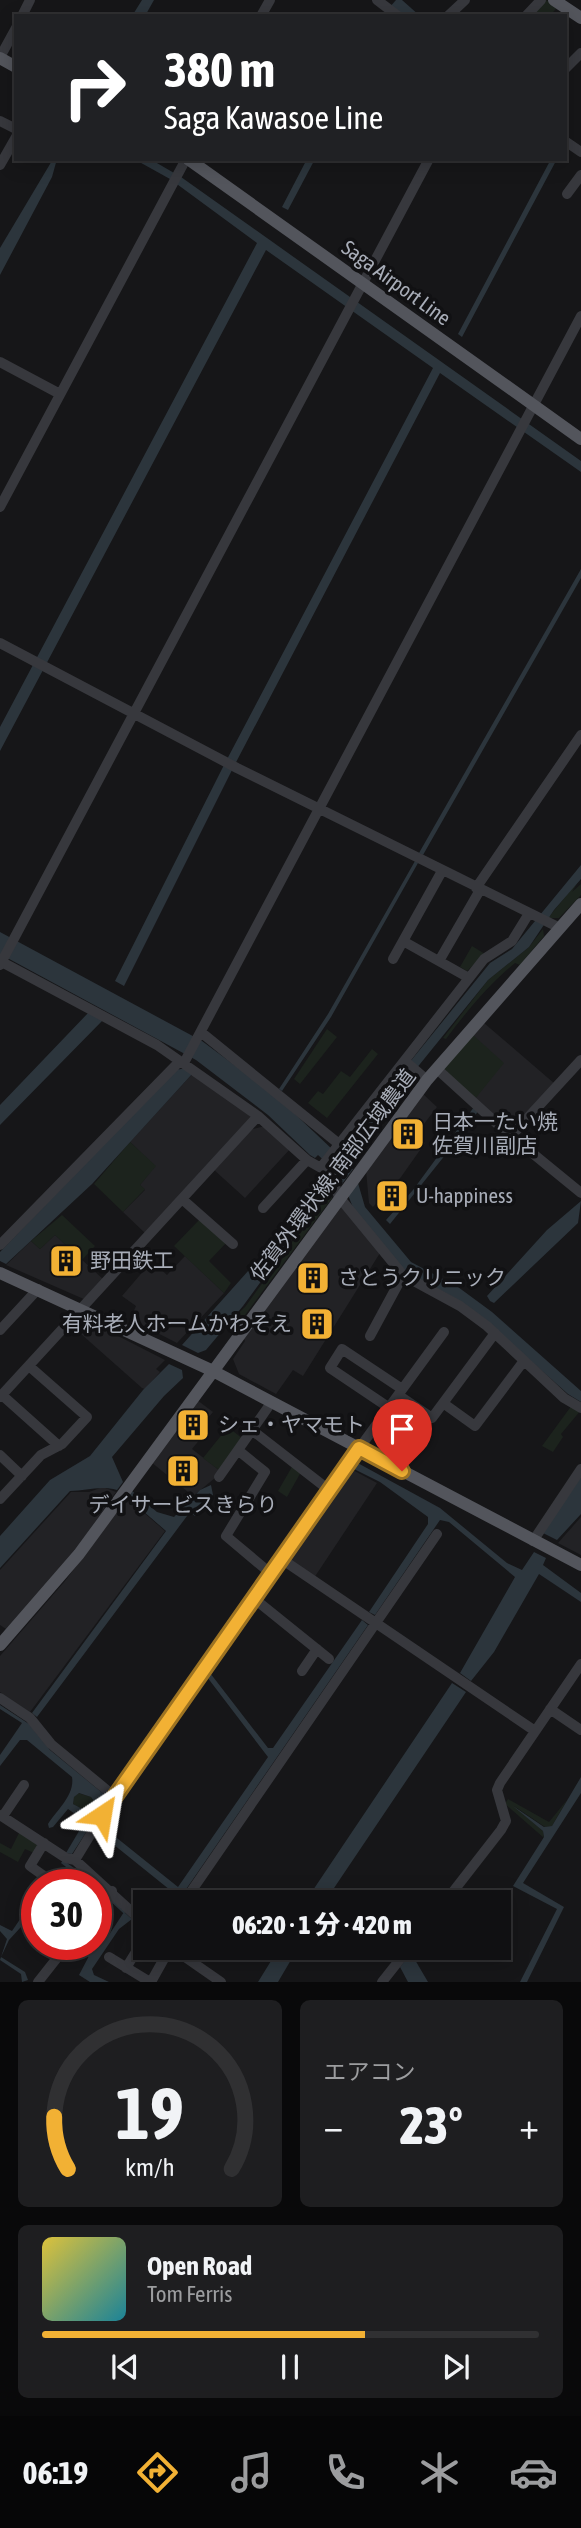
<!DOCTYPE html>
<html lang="ja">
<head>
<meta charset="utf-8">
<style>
	:root { --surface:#101012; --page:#1e1e20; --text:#f1f3f6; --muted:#9c9d9f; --line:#303032; --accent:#f2b134 }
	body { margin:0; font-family:"Asap Condensed","Noto Sans JP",sans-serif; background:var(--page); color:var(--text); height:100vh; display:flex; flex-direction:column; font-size:26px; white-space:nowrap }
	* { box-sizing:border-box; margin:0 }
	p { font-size:23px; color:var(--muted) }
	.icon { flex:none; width:38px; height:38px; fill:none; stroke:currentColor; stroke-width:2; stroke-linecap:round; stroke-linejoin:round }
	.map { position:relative; height:1982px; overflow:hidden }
	.side { display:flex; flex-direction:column; gap:18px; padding:18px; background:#09090a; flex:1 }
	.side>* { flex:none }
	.hud { position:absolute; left:14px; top:14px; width:553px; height:147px; border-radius:0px; box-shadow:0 4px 18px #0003,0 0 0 2px var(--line); background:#202124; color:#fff; overflow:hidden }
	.speed { position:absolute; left:21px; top:1869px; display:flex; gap:14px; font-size:35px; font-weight:700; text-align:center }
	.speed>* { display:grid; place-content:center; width:91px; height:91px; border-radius:50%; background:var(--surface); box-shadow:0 4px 18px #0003,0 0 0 2px var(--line); line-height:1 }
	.speed .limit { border:10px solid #d22; background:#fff; color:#111 }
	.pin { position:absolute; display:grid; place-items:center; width:60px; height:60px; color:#fff; margin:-72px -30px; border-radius:50% 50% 50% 0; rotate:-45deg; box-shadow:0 0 7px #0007 }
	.pin .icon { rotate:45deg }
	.me { position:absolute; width:77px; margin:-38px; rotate:33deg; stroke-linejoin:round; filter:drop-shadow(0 0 5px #0008) }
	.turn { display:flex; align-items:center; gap:24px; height:147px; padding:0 35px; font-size:32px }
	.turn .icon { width:91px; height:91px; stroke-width:2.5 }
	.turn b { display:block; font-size:49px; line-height:60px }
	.big { font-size:52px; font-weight:800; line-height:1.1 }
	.side .card { flex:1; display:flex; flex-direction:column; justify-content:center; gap:10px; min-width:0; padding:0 24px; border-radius:10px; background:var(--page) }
	.side .dial { align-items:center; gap:0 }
	.dial svg { height:182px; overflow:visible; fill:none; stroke:var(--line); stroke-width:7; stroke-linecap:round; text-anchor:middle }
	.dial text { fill:var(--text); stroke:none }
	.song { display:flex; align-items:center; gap:21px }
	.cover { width:84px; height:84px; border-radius:10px; background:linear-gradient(135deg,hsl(50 70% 55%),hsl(190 70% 35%)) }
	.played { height:7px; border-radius:4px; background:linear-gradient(90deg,var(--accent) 65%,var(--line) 65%) }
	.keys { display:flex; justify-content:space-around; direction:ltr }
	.heat { display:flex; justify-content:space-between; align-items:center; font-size:38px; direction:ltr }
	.side .tiles { flex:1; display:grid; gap:18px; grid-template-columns:1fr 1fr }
	.card:last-child { grid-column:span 2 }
	.trip { position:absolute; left:133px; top:1890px; width:378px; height:70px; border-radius:0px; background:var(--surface); box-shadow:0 4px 18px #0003,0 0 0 2px var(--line); font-weight:800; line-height:70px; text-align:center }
	.dock { display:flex; height:112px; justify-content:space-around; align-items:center; background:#060607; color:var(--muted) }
	.dock .icon { width:49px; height:49px }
	.dock .current { color:var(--accent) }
	.dock b { font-size:32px; color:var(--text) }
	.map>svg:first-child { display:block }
	.built { fill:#222225 }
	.green { fill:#1c231d }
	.water { fill:#2c353c; fill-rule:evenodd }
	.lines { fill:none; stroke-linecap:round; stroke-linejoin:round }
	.stream { stroke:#2c353c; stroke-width:2.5 }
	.minor { stroke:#37383d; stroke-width:10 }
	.major { stroke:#53555c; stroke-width:12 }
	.route-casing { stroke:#9d7322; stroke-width:18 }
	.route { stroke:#f2b134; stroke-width:12 }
	.labels { text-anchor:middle; stroke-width:7; stroke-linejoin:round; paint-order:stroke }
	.street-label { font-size:21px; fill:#a8adb8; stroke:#111113 }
	.poi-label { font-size:21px; fill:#a8adb8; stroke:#111113; text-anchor:start }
</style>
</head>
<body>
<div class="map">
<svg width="581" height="1982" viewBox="0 0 581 1982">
	<rect width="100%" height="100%" fill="#161618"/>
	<!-- built -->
	<path class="built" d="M484,1023L555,1084L512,1132L443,1070Z
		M194,1072L254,1117L146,1234L123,1212L145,1190L140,1185L155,1166L130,1142Z
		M423,1094L437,1107L417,1133L425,1143L401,1177L373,1207L369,1203L366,1170Z
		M265,1126L291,1148L245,1198L213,1169L249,1130Z
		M341,1205L380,1253L303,1376L293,1370L276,1394L239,1374L233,1359L245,1341L243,1337Z
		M55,1235L104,1280L86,1300L6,1265L31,1241L40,1249Z
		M185,1256L224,1293L177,1343L130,1319L136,1306L122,1296L152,1261L167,1275Z
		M79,1316L165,1360L156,1369L160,1372L145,1389L142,1388L72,1326Z
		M197,1400L213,1412L203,1424L201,1438L192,1449L219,1470L215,1478L193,1496L151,1462Z
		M349,1468L377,1483L314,1578L283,1557Z
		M103,1487L116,1492L79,1545L6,1629L0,1625V1570L71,1492H89Z
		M127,1498L165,1531L30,1712L0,1692V1656L65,1581Z
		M581,1517V1555L558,1543Z"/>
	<!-- green -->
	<path class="green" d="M546,0L558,6L550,16H531Z
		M579,880L572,892L581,884V895L559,918H548Z
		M543,929L544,936L520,965L515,963C488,985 467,1011 446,1039L443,1038L488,980L529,947Z
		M472,946L485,954L467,971L460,967Z
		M327,1029L337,1037L300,1084L294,1079Z
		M473,1035L504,1063L475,1099L443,1070Z
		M372,1049L378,1054L327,1118L308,1103L318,1091L323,1094L341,1071L350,1077Z
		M130,1142L156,1166L140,1185L145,1189L123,1212L94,1184Z
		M332,1187V1198L234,1330L225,1326L245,1307Z
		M62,1215L95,1246L82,1260L55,1235L40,1249L31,1241Z
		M200,1219L227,1242L209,1261L231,1283L224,1293L174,1246Z
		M572,1405L581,1410L561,1434L563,1437L553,1452L542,1446Z
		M228,1427L243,1439L219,1470L203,1458Z
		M293,1465L301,1472L287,1497L278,1491Z
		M78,1793L91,1797L96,1804L89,1813L73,1804L74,1797Z
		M508,1799L549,1822L567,1800L552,1826L545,1827L514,1806L543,1831L544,1838L505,1804Z
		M20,1831L40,1845L34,1853L25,1849L18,1862L0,1852V1843L11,1849Z"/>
	<!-- water -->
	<path class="water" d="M142,0H154L145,16H132Z
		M396,0H402L420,16H405L397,10L391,16H382Z
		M53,159H57L52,177L0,275V248Z
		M134,159H150L181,177L581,461V472L440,373L233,768L124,986L115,981L224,765L433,368L266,250L0,751V727L257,243L170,179Z
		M307,159H315L288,210L282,207Z
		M551,159H557L462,337L458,334Z
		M581,569V578L423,855L419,853Z
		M415,861L418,863L331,1017L282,1091L279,1089L328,1014Z
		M581,865V879L554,910L529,947L488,980L348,1153L341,1147L490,963L512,949Z
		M0,932L202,1041L276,1096L353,1169L342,1184L337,1182L326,1193L243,1306L206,1350L198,1353L182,1345L315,1196L333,1174L332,1168L318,1155L315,1158L310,1155L268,1115L196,1060L0,954Z
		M89,1012L103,1020L0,1125V1105Z
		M187,1068L193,1073L92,1184L6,1264L0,1261V1252L175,1070Z
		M474,1107L478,1111L470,1124L390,1224L386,1220L413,1190Z
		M358,1183L365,1207L411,1262L458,1287L492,1312L581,1391V1402L568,1394L487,1322L453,1297L405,1271L354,1210L348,1195Z
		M581,1201L578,1223L494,1303L490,1301L487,1296L547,1230Z
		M169,1364L182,1370L183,1378L164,1396L112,1457L123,1482L117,1490C100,1485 86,1491 70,1491L0,1568V1536L50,1480L90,1456L143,1390Z
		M354,1461L440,1508L507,1563L522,1570L534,1552L546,1558L543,1565L581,1593V1602L539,1574L494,1652L471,1681L460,1673L515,1577L449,1522L440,1520L375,1615L369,1612L428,1524V1517L380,1482L350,1467Z
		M581,1477V1514L557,1540L543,1533Z
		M211,1485L213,1495L195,1516L190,1512L37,1717L32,1713L166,1531L127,1497L132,1491L157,1512L174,1517L200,1490Z
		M362,1620L368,1625L180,1898L98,1832L102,1826L178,1887L268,1757L204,1673L207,1669L268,1748H273Z
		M452,1683L466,1692L330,1894L341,1902H305Z
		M0,1705L29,1724L50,1750L105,1795L107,1800L72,1854L66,1853L85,1821L68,1809L53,1827L49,1828L48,1824C57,1810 75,1795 72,1777L27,1740H20L0,1766V1755L22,1723L0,1709ZM79,1793L91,1797L96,1804L88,1812L73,1804L74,1797Z
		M581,1777V1793L523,1883L564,1907L527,1982H520L557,1909L513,1886L544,1837L543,1831L513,1806L544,1827L552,1826Z
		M63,1860L105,1891L96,1904V1885H89L61,1863Z
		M27,1909L37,1914V1918L31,1916L9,1940L1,1957L25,1972L28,1980L22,1982L21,1974L0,1960L7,1939L0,1931V1925L12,1931Z
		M124,1912L132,1919L119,1929L92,1969L94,1975L109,1982H90L79,1975L89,1956L107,1938Z
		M279,1948H298L278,1982H258Z
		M411,1953L428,1982H408L400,1967Z"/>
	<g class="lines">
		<!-- stream -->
		<path class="stream" d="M110,1899L124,1912
			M77,1944L89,1956"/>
		<!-- minor -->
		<path class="minor" d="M377,0L398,16
			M22,16L30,0
			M261,16L270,0
			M448,16L465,0
			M526,16L541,0
			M0,57L16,28
			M565,69L581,53
			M0,121L16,129
			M565,141L581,152
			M0,165L16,137
			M567,194L581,175
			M0,362L60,394
			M0,507L186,159
			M0,643L237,768L560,928
			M476,888L581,735
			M403,941L469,978
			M393,959L442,871
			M0,961L157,1045L258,1116L307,1160L330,1173L339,1197L403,1275L460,1306L487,1326L564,1398L581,1408
			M439,961L480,890
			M0,965L429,159
			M202,1033L339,1144
			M405,1061L427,1080
			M437,1069L504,1130L581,1193
			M512,1135L581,1060
			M322,1166L484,959L512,941L528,915
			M182,1199L233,1244
			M263,1208L307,1160
			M0,1245L177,1064L185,1061L581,316
			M0,1330L38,1289
			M370,1336L403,1275
			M2,1395L59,1446
			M398,1395L432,1418L495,1333
			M0,1397L258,1116
			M443,1403L475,1426L523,1362
			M388,1407L330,1368L342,1349L402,1389
			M253,1431L329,1490
			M239,1451L265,1472L226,1536L269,1572
			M0,1455L22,1476
			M219,1477L271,1403
			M0,1499L41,1455L62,1444L87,1417L29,1366
			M533,1541L581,1469
			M280,1558L535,1731
			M252,1597L329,1659
			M302,1671L317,1649
			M0,1698L30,1718L51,1744L114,1796
			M550,1709L581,1730
			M0,1815L66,1858L75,1860L145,1924
			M3,1816L24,1785
			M44,1843L30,1866L51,1881L50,1885
			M75,1860L114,1796L269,1572L444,1332
			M188,1902V1896L437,1534
			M445,1902L501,1830L506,1821L497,1790L500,1783L581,1664
			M96,1909L112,1891
			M172,1948L221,1982
			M109,1957L150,1982
			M126,1968L145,1937
			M38,1982L68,1944
			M151,1982L170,1948
			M382,1982L409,1948"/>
		<!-- major -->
		<path class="major" d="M554,0L581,18
			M0,58L16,67
			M188,159L581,439
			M0,1273L211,1370L581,1565
			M0,1645L79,1554L427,1080L581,904"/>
	</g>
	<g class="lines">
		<defs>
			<path id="route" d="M102,1815L359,1448L402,1471"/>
		</defs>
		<!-- route casing -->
		<use href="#route" class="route-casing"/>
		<!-- route -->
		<use href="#route" class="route"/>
	</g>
	<!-- icons -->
	<defs>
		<symbol id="building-square" viewBox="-11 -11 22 22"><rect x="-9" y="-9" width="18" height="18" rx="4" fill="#f2b134" stroke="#111113"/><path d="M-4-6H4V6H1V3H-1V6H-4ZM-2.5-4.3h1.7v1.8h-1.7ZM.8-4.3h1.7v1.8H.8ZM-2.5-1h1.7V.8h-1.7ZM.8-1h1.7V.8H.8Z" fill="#111"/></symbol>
	</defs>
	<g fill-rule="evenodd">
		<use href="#building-square" x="389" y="1115" width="38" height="38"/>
		<use href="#building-square" x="373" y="1177" width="38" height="38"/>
		<use href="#building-square" x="47" y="1242" width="38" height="38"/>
		<use href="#building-square" x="294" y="1259" width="38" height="38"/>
		<use href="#building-square" x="298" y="1305" width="38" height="38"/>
		<use href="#building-square" x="174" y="1406" width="38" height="38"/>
		<use href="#building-square" x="164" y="1452" width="38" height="38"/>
	</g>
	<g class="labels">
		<!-- street labels -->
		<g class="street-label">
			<text transform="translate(396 283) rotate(36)" y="7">Saga Airport Line</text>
			<text transform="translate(333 1175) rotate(-53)" y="7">佐賀外環状線; 南部広域農道</text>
		</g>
		<!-- poi labels -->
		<g class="poi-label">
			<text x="432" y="1129">日本一たい焼<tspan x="432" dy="24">佐賀川副店</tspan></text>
			<text x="416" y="1203">U-happiness</text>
			<text x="90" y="1268">野田鉄工</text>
			<text x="338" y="1285">さとうクリニック</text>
			<text x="292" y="1331" text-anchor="end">有料老人ホームかわそえ</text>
			<text x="218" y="1432">シェ・ヤマモト</text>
			<text x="183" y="1512" text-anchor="middle">デイサービスきらり</text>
		</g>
	</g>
</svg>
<div class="speed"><div class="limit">30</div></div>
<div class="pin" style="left:402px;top:1471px;background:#d93025"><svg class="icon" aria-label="arrive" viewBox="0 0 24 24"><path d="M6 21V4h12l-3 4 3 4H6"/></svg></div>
<svg class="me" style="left:102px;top:1815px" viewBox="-20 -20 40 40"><path d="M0-17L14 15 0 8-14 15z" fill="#f2b134" stroke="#fff" stroke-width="4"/></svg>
<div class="trip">06:20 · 1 分 · 420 m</div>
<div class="hud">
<div class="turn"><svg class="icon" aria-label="right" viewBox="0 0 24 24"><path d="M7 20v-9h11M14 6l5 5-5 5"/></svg><div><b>380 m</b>Saga Kawasoe Line</div></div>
</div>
</div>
<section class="side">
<div class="tiles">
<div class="card dial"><svg viewBox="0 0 100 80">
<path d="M14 69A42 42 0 1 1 86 69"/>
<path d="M14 69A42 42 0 0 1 8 46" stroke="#f2b134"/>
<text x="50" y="56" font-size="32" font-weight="700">19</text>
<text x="50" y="72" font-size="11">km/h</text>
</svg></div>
<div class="card"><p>エアコン</p>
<div class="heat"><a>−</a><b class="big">23°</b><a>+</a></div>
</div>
<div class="card">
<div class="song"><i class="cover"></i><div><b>Open Road</b><p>Tom Ferris</p></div></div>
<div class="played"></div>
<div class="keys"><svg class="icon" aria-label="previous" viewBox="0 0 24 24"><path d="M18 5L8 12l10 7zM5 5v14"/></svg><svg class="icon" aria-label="pause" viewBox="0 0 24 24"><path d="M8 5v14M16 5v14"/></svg><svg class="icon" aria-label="next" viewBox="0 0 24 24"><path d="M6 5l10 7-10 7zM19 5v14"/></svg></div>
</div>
</div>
</section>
<nav class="dock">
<b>06:19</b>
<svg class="icon current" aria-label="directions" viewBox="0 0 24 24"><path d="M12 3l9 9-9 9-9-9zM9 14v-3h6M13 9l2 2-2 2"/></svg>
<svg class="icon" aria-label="music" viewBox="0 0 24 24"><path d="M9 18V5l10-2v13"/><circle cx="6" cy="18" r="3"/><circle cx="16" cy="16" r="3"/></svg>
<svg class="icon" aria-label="phone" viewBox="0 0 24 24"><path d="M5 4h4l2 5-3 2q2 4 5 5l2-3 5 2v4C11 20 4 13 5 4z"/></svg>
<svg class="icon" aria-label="climate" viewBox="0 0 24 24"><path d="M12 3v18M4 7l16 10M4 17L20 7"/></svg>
<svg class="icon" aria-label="car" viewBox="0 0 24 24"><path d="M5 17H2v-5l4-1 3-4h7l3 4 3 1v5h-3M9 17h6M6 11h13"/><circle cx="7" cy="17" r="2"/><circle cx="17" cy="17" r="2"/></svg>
</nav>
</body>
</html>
